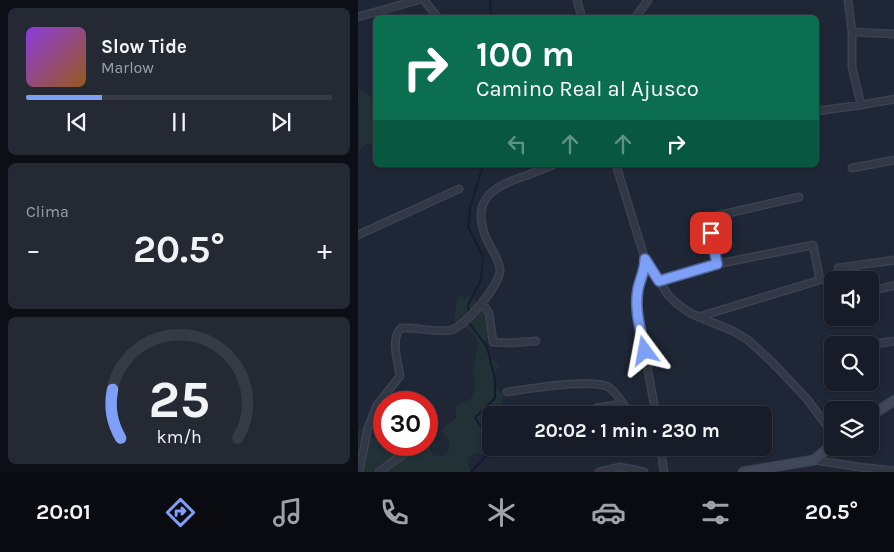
<!DOCTYPE html>
<html lang="es">
<head>
<meta charset="utf-8">
<style>
	:root { --surface:#171c28; --page:#242934; --text:#f1f3f6; --muted:#9ea1a8; --line:#363a45; --accent:#7da0f6 }
	body { margin:0; font-family:Karla,sans-serif; background:var(--page); color:var(--text); height:100vh; display:flex; flex-direction:column; font-size:19px; white-space:nowrap }
	* { box-sizing:border-box; margin:0 }
	p { font-size:16px; color:var(--muted) }
	.icon { flex:none; width:28px; height:28px; fill:none; stroke:currentColor; stroke-width:2; stroke-linecap:round; stroke-linejoin:round }
	.map { position:relative; flex:1; overflow:hidden }
	.panel { display:flex; flex-direction:column; gap:8px; padding:8px; background:#0d0f16; width:358px }
	.panel>* { flex:none }
	.hud { position:absolute; left:15px; top:15px; width:446px; height:152px; border-radius:8px; box-shadow:0 1px 4px #0004,0 0 0 1px var(--line); background:#0b6e4f; color:#fff; overflow:hidden }
	.tools { position:absolute; left:466px; top:271px; display:grid; gap:10px }
	.tools a { display:grid; place-items:center; width:55px; height:55px; border-radius:8px; background:var(--surface); box-shadow:0 1px 4px #0004,0 0 0 1px var(--line); font-size:25px }
	.speed { position:absolute; left:15px; top:391px; display:flex; gap:10px; font-size:25px; font-weight:700; text-align:center }
	.speed>* { display:grid; place-content:center; width:65px; height:65px; border-radius:50%; background:var(--surface); box-shadow:0 1px 4px #0004,0 0 0 1px var(--line); line-height:1 }
	.speed .limit { border:8px solid #d22; background:#fff; color:#111 }
	.pin { position:absolute; display:grid; place-items:center; width:42px; height:42px; color:#fff; margin:-21px; border-radius:10px; box-shadow:0 2px 8px #0006 }
	.me { position:absolute; width:55px; margin:-28px; rotate:347deg; stroke-linejoin:round; filter:drop-shadow(0 0 4px #0008) }
	.turn { display:flex; align-items:center; gap:18px; height:105px; padding:0 20px; font-size:22px }
	.turn .icon { width:65px; height:65px; stroke-width:2.5 }
	.turn b { display:block; font-size:35px; line-height:42px }
	.lanes { display:flex; align-items:center; height:48px; padding:0 20px; background:#0003; justify-content:center; gap:25px; direction:ltr }
	.lanes .off { opacity:.35 }
	.big { font-size:38px; font-weight:700; line-height:1.1 }
	.panel .card { flex:1; display:flex; flex-direction:column; justify-content:center; gap:8px; min-width:0; padding:0 18px; border-radius:8px; background:var(--page) }
	.panel .dial { align-items:center; gap:0 }
	.dial svg { height:130px; overflow:visible; fill:none; stroke:var(--line); stroke-width:7; stroke-linecap:round; text-anchor:middle }
	.dial text { fill:var(--text); stroke:none }
	.song { display:flex; align-items:center; gap:15px }
	.cover { width:60px; height:60px; border-radius:8px; background:linear-gradient(135deg,hsl(270 70% 55%),hsl(30 70% 35%)) }
	.played { height:5px; border-radius:2px; background:linear-gradient(90deg,var(--accent) 25%,var(--line) 25%) }
	.keys { display:flex; justify-content:space-around; direction:ltr }
	.heat { display:flex; justify-content:space-between; align-items:center; font-size:28px; direction:ltr }
	.trip { position:absolute; left:124px; top:406px; width:290px; height:50px; border-radius:8px; background:var(--surface); box-shadow:0 1px 4px #0004,0 0 0 1px var(--line); font-weight:700; line-height:50px; text-align:center }
	.tabs { display:flex; height:80px; justify-content:space-around; align-items:center; background:#090b10; color:var(--muted) }
	.tabs .icon { width:35px; height:35px }
	.tabs .selected { color:var(--accent) }
	.tabs b { font-size:22px; color:var(--text) }
	main { display:flex; flex:1; min-height:0 }
	.map>svg:first-child { display:block }
	.green { fill:#213136 }
	.lines { fill:none; stroke-linecap:round; stroke-linejoin:round }
	.stream { stroke:#131d31; stroke-width:2 }
	.street-casing { stroke:#3c414f; stroke-width:9 }
	.secondary-casing { stroke:#3c414f; stroke-width:11 }
	.street { stroke:#323846; stroke-width:6 }
	.secondary { stroke:#404759; stroke-width:9 }
	.route-casing { stroke:#5168a0; stroke-width:12 }
	.route { stroke:#7da0f6; stroke-width:9 }
</style>
</head>
<body>
<main>
<section class="panel">
<div class="card">
<div class="song"><i class="cover"></i><div><b>Slow Tide</b><p>Marlow</p></div></div>
<div class="played"></div>
<div class="keys"><svg class="icon" aria-label="previous" viewBox="0 0 24 24"><path d="M18 5L8 12l10 7zM5 5v14"/></svg><svg class="icon" aria-label="pause" viewBox="0 0 24 24"><path d="M8 5v14M16 5v14"/></svg><svg class="icon" aria-label="next" viewBox="0 0 24 24"><path d="M6 5l10 7-10 7zM19 5v14"/></svg></div>
</div>
<div class="card"><p>Clima</p>
<div class="heat"><a>−</a><b class="big">20.5°</b><a>+</a></div>
</div>
<div class="card dial"><svg viewBox="0 0 100 80">
<path d="M14 69A42 42 0 1 1 86 69"/>
<path d="M14 69A42 42 0 0 1 9 39" stroke="#7da0f6"/>
<text x="50" y="56" font-size="32" font-weight="700">25</text>
<text x="50" y="72" font-size="11">km/h</text>
</svg></div>
</section>
<div class="map">
<svg width="537" height="472" viewBox="0 0 537 472">
	<rect width="100%" height="100%" fill="#1f2635"/>
	<!-- green -->
	<path class="green" d="M0,89L18,99L17,141L4,147L1,153Z
		M114,294L131,323V336L126,343L132,357L141,365L134,379L139,389L145,394L144,415H132V448H158L154,457L141,452L126,455L118,452L109,459L113,472H0V430L6,428L12,436L24,441L21,447L25,448L27,445L69,444L76,456L81,455L86,457L90,453L92,443L83,430L99,417L97,410L98,406L114,398C117,388 119,381 114,373L120,343L118,337L96,320L99,297L103,296L107,298Z"/>
	<g class="lines">
		<!-- stream -->
		<path class="stream" d="M132,0L133,18
			M111,315L110,305L123,280L125,256L110,227L112,208L125,165
			M111,320L112,324L129,347L137,379V398L117,418L129,435L130,454L113,472"/>
		<defs>
			<path id="street" d="M66,0L80,18
				M219,0L224,18
				M490,0L494,32V67L503,105
				M0,17L60,0
				M277,18L290,0
				M494,32L537,34
				M459,111L503,105L537,99
				M258,165L287,259L310,295L318,303L332,313L375,331L390,340L413,361L449,399L475,434
				M494,168L537,160
				M0,235L101,189
				M287,261V269L280,290V316L298,415
				M359,264L349,218L441,197
				M480,268L537,260
				M301,281L359,264L455,245L462,280L340,317
				M517,290L537,285
				M124,303L131,313L135,342L151,343L178,341
				M515,344L537,341
				M149,392C170,389 236,377 252,388C260,394 266,407 274,415
				M238,408L264,404
				M303,448L306,472
				M456,460L501,467L537,471
				M1,472L10,428L19,405L42,376C40,362 32,338 43,328C59,327 77,333 93,330C107,327 142,285 142,270C141,257 131,247 127,235C113,197 138,185 170,175C178,172 186,168 195,165
				M21,472L58,445
				M241,472L262,467L286,472"/>
			<path id="secondary" d="M512,416L537,400
				M385,472L456,460L475,444"/>
		</defs>
		<!-- street casing -->
		<use href="#street" class="street-casing"/>
		<!-- secondary casing -->
		<use href="#secondary" class="secondary-casing"/>
		<!-- street -->
		<use href="#street" class="street"/>
		<!-- secondary -->
		<use href="#secondary" class="secondary"/>
	</g>
	<g class="lines">
		<defs>
			<path id="route" d="M287,351C283,331 276,310 280,289C282,279 287,271 287,259L301,281L359,264L353,233"/>
		</defs>
		<!-- route casing -->
		<use href="#route" class="route-casing"/>
		<!-- route -->
		<use href="#route" class="route"/>
	</g>
</svg>
<div class="tools">
<a><svg class="icon" aria-label="sound" viewBox="0 0 24 24"><path d="M4 9h4l5-4v14l-5-4H4zM17 9q2 3 0 6"/></svg></a>
<a><svg class="icon" aria-label="search" viewBox="0 0 24 24"><circle cx="10" cy="10" r="6"/><path d="M15 15l6 6"/></svg></a>
<a><svg class="icon" aria-label="layers" viewBox="0 0 24 24"><path d="M12 4l9 5-9 5-9-5zM3 14l9 5 9-5"/></svg></a>
</div>
<div class="speed"><div class="limit">30</div></div>
<div class="pin" style="left:353px;top:233px;background:#d93025"><svg class="icon" aria-label="arrive" viewBox="0 0 24 24"><path d="M6 21V4h12l-3 4 3 4H6"/></svg></div>
<svg class="me" style="left:287px;top:351px" viewBox="-20 -20 40 40"><path d="M0-17L14 15 0 8-14 15z" fill="#7da0f6" stroke="#fff" stroke-width="4"/></svg>
<div class="trip">20:02 · 1 min · 230 m</div>
<div class="hud">
<div class="turn"><svg class="icon" aria-label="right" viewBox="0 0 24 24"><path d="M7 20v-9h11M14 6l5 5-5 5"/></svg><div><b>100 m</b>Camino Real al Ajusco</div></div>
<div class="lanes"><svg class="icon off" aria-label="left" viewBox="0 0 24 24"><path d="M17 20v-9H6M10 6l-5 5 5 5"/></svg><svg class="icon off" aria-label="ahead" viewBox="0 0 24 24"><path d="M12 20V5M6 11l6-6 6 6"/></svg><svg class="icon off" aria-label="ahead" viewBox="0 0 24 24"><path d="M12 20V5M6 11l6-6 6 6"/></svg><svg class="icon" aria-label="right" viewBox="0 0 24 24"><path d="M7 20v-9h11M14 6l5 5-5 5"/></svg></div>
</div>
</div>
</main>
<nav class="tabs">
<b>20:01</b>
<svg class="icon selected" aria-label="directions" viewBox="0 0 24 24"><path d="M12 3l9 9-9 9-9-9zM9 14v-3h6M13 9l2 2-2 2"/></svg>
<svg class="icon" aria-label="music" viewBox="0 0 24 24"><path d="M9 18V5l10-2v13"/><circle cx="6" cy="18" r="3"/><circle cx="16" cy="16" r="3"/></svg>
<svg class="icon" aria-label="phone" viewBox="0 0 24 24"><path d="M5 4h4l2 5-3 2q2 4 5 5l2-3 5 2v4C11 20 4 13 5 4z"/></svg>
<svg class="icon" aria-label="climate" viewBox="0 0 24 24"><path d="M12 3v18M4 7l16 10M4 17L20 7"/></svg>
<svg class="icon" aria-label="car" viewBox="0 0 24 24"><path d="M5 17H2v-5l4-1 3-4h7l3 4 3 1v5h-3M9 17h6M6 11h13"/><circle cx="7" cy="17" r="2"/><circle cx="17" cy="17" r="2"/></svg>
<svg class="icon" aria-label="filters" viewBox="0 0 24 24"><path d="M4 7h16M4 17h16"/><circle cx="9" cy="7" r="2"/><circle cx="15" cy="17" r="2"/></svg>
<b>20.5°</b>
</nav>
</body>
</html>
